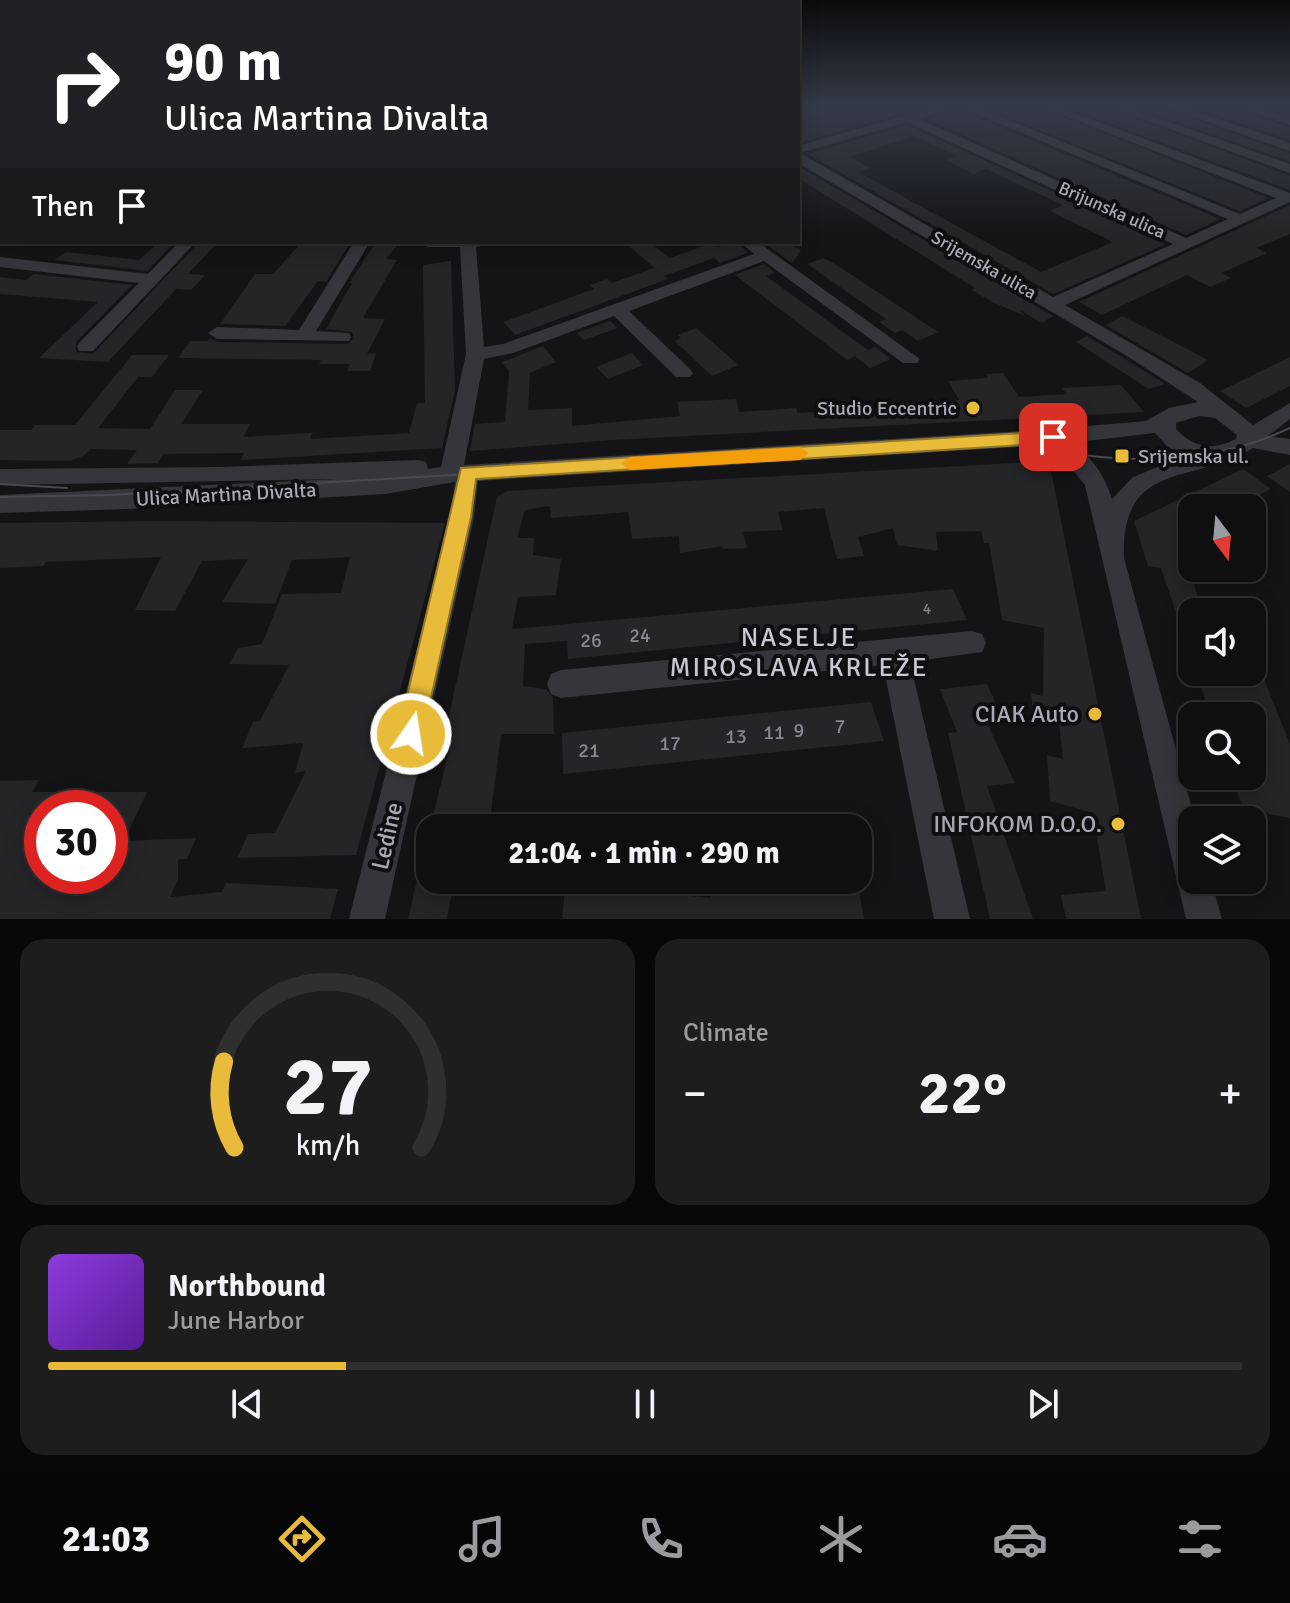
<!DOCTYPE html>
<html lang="en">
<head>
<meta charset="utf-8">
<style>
	:root { --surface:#0f0f10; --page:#1d1d1e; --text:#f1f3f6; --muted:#9b9c9f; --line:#2f2f30; --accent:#e8bc3a }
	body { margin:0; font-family:Signika,sans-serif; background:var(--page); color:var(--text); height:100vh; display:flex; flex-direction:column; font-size:30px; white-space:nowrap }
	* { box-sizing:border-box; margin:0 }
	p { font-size:26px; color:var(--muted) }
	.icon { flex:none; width:44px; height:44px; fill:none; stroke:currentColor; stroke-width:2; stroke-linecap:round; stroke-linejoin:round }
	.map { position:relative; height:919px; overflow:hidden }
	.details { display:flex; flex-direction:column; gap:20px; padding:20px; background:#080809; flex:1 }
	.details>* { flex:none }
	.banner { position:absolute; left:0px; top:0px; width:800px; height:244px; box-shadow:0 4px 20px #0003,0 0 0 2px var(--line); background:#202124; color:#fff; overflow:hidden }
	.needle { width:52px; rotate:164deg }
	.buttons { position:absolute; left:1178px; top:494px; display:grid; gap:16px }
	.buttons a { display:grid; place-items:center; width:88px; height:88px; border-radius:16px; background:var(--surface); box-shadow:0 4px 20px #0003,0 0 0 2px var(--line); font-size:40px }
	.speed { position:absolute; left:24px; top:790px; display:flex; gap:16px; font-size:40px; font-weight:700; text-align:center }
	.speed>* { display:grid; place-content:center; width:104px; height:104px; border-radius:50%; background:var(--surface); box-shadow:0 4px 20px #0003,0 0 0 2px var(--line); line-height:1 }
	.speed .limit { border:12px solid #d22; background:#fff; color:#111 }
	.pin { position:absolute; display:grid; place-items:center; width:68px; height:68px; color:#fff; margin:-34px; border-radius:16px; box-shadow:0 4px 12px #0006 }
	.me { position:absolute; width:88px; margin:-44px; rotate:13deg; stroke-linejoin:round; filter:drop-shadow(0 0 6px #0008) }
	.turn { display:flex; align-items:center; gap:28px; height:168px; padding:0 32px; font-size:36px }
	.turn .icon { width:104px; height:104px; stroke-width:2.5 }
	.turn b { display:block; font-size:56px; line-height:68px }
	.then { display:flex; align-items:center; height:76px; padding:0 32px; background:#0003; gap:16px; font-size:30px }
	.big { font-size:60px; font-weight:700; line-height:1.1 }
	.details .widget { flex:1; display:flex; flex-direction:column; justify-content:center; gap:12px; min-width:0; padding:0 28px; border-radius:24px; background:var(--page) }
	.details .dial { align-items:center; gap:0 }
	.dial svg { height:208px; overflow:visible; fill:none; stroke:var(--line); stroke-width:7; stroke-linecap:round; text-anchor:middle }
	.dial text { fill:var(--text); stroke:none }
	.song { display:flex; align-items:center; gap:24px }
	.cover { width:96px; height:96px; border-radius:12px; background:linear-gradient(135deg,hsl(270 70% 55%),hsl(270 70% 35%)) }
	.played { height:8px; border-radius:4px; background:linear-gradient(90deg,var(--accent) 25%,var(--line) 25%) }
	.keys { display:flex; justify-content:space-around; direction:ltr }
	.heat { display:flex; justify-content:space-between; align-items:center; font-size:44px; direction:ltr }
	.details .tiles { flex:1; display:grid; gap:20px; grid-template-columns:1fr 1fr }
	.widget:last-child { grid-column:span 2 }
	.trip { position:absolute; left:416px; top:814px; width:456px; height:80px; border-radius:24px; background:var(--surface); box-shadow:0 4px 20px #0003,0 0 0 2px var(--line); font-weight:700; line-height:80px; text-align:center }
	.dock { display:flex; height:128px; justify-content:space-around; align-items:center; background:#060606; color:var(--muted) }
	.dock .icon { width:56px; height:56px }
	.dock .selected { color:var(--accent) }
	.dock b { font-size:36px; color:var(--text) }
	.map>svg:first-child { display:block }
	.building { fill:#252427; fill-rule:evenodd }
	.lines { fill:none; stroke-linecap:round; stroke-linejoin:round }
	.minor { fill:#35363b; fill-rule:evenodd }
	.tram { stroke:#494a50; stroke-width:2 }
	.route { fill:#e8bc3a; stroke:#977a26; stroke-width:2 }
	.slow { fill:#f59e0b }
	.poi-dot { fill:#e8bc3a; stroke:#0f0f11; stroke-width:3 }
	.labels { text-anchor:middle; stroke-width:8; stroke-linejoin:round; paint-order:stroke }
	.number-label { font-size:16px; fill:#868892 }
	.far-street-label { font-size:18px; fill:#a7aab5; stroke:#0f0f11 }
	.poi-label { font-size:20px; fill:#a7aab5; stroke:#0f0f11; text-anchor:end }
	.street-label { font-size:20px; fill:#a7aab5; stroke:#0f0f11 }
	.near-number-label { font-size:20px; fill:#868892 }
	.near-poi-label { font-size:24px; fill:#a7aab5; stroke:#0f0f11; text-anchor:end }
	.near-street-label { font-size:24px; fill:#a7aab5; stroke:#0f0f11 }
	.near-neighbourhood-label { font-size:26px; letter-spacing:2px; fill:#c7c9d2; stroke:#0f0f11 }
</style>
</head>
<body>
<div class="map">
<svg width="1290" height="919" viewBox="0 0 1290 919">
	<rect width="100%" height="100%" fill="#141416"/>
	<!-- building -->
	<path class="building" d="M798,106H928L798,143Z
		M981,106H1036L1268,198L1240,211Z
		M1063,106H1104L1290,176V190Z
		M1131,106H1159L1290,154V161Z
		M1188,106H1232L1290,128V140Z
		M957,109L1220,219L1186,235L927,119Z
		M907,125L1166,244L1053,294L808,154ZM914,136L958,156L946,160L974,174L986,169L1063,205L1050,211L1113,242L1041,272L858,172L870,168L850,157Z
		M798,166L1053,316L1042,323L1020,310L1025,316L992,302L972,290L975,288L798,178Z
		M1290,205V234L1256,248L1267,253L1221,273L1231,278L1210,287L1187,275L1102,315L1079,302Z
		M159,242H175L147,271L54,260L66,252L139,260Z
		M199,242H218L188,274L205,275L191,290L176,289L108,362L39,358L98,302L0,294V277L26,280L34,274L132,285L76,342V352L93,354Z
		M322,242L350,243L326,282L318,281L285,326L220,324L255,274H273L300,244Z
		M376,242H400L386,259L397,260L363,318L385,319L367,354L376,353L370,371H347L350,364H319L321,360L178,358L190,341H208L210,338L217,342L349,344L354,338L352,332L326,329L352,283H349Z
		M624,242H649L670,258L712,243L717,247L737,242L748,253L720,263L714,258L664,276Z
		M763,242H788L801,251L792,263Z
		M824,258L838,266L938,332L918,341L902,330L895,333L879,322L886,319L807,264Z
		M451,261L455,390L442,448L241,460L244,453L164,454L158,463L127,464L137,450L90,449L85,455L70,461L0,460V430H31L35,425H75L132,355H169L152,377H138L98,428L150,429L175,390H203L181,424H250L243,437L312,433L310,439L409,433L417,403H425L423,265Z
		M764,264L775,273L766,276L868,350L847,360L735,275Z
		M654,268L668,279L515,335L503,322L594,289L590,285L607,279L612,283Z
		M1122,316L1170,340L1208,360L1188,373L1106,325Z
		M610,321L618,328L584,340L577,333Z
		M696,328L725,353L738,365L712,376L675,341L681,338L678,335Z
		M1087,336L1125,359L1165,384L1149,389L1076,342Z
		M543,346L556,362L530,373L528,410L572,408V426L680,416L677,402L736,399L739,412L796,408L798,413L958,403L956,400H959L948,381L988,378L986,374L1003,373L1019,397L1067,394L1062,388L1121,385L1144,412L612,440L470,451L475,424L505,422L509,371L502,362Z
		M875,347L891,359L870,368L855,356Z
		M632,353L643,365L608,379L596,367Z
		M1290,357V386L1246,408L1220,391Z
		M1049,461L1141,919H1066L1061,895L1106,891L1093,813L1050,801L1047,755L1063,759L1059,722L1034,719L1031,693L1043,696L1044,628L1002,620L989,543H984L981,531L936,532L938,551L897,545L893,528L858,537L864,556L837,559L824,508L778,512L783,530L743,532L747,548L723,549L722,546L680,553L679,536L632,539L628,512L551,518L550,506L525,510L517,538H534L533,555L561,559L556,595L518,597L512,629L953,589L967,620L568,659L567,641L525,644L523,686L546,689L553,698L554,734H501L489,828H430L453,734H445L497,497L507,491Z
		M1290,464V492L1267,476Z
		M1243,469L1271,489L1236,507L1230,504L1221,508H1192V535L1180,541L1198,597L1235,603L1234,612H1192V650L1189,651L1161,568L1148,566L1134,521Z
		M159,521L445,523L356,855L237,858L248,834L275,833L306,771L295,773L303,743L242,748L253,722L260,721L289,665L229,664L238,648L262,644L282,594L341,593L350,557L292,560L275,604L222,602L248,559L202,561L175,611L135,610L161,557L46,562L43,566L0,568V523Z
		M1196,672H1261L1290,744V818L1243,809L1232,776H1252V716H1211Z
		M987,684L1004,722L987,723L1015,783L987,786L1033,919H990L948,733L957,732L940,689Z
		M871,702L884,741L563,774L562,733Z
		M39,780L32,792H147L124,841L196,838L187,859H178V879L170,897L222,892L226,883L338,889L330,919H0V781ZM42,808H110V876H42Z
		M417,880H454L447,919H408Z
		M566,880H602V888L711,898V880L857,881L864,919H562Z"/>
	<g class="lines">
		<!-- minor -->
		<path class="minor" d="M938,106H956L919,119L1186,238L1228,219L958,106H974L1240,214L1276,198L1039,106H1055L1290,193V202L1065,305L1200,383L1253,425L1290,403V419L1268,436L1290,439V455L1253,448C1195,485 1120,459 1124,558L1195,820H1192V880H1211L1222,919H1186L1085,485L1064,460L1033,446L478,481L474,517L385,919H349L450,517L455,482L385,494L130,509L0,513V495L337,479L0,485V469L221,467L418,460L426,462L428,469L441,467L466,354L460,247H428L420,242H490L488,245L476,247L484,347L503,344L754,254L740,242H758L920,359L917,363H903L764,261L629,311L690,369L693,373L690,377H676L614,316L513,353L484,359L464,465L1053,429L1146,421L1169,408L1198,402L1127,356L798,163V146ZM907,122L1173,244L1053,297L800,153ZM1199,416L1215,418L1237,435L1236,439C1214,451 1193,448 1176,429V423ZM1155,433L1168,447L1185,456L1133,477L1112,499C1104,474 1092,456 1069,443Z
			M1107,106H1123L1290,164V173Z
			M1162,106H1179L1290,143V151Z
			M1235,106H1252L1290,117V125Z
			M2,142V150L0,151V143Z
			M2,219V229L0,230V220Z
			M179,242H196L93,351H79L77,347L79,343L139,283L0,267V257L148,274Z
			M354,242H370L316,331L349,333L351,337L349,341L217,339L208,333L217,327L299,330Z
			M972,631L982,634L986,643L982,652L910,662L970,919H934L883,665L561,698L551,694L547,684L551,674L561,670Z"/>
		<!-- tram -->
		<path class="tram" d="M0,484L67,488
			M0,497L110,495L1003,443C1030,445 1056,452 1083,455C1154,464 1225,459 1290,428"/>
	</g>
	<!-- sky -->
	<linearGradient id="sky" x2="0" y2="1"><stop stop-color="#0b0b0c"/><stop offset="0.45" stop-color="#343a47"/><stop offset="1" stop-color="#343a47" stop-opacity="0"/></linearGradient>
	<rect width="1290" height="234" fill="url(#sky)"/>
	<!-- route -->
	<path class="route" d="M1053,431L1061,437L1053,443L476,479L471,517L423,734L419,742L411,746L402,742L398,734L461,468Z"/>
	<!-- slow -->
	<path class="slow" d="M800,447L809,453L800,460L630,470L621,463L630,457Z"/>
	<!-- markers -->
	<g class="poi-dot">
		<circle cx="973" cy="408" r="8"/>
		<rect x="1114" y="448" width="16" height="16" rx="4"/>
		<circle cx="1095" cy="714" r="8"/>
		<circle cx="1118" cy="824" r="8"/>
	</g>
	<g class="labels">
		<!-- number labels -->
		<g class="number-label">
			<text x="927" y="614">4</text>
		</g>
		<!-- far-street labels -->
		<g class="far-street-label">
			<text transform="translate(1112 210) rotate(24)" y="6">Brijunska ulica</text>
			<text transform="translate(984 265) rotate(30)" y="6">Srijemska ulica</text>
		</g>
		<!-- poi labels -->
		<g class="poi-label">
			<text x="957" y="415">Studio Eccentric</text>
			<text x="1138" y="463" text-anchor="start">Srijemska ul.</text>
		</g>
		<!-- street labels -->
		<g class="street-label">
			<text transform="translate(226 494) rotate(-3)" y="7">Ulica Martina Divalta</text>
		</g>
		<!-- near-number labels -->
		<g class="near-number-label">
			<text x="640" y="642">24</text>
			<text x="591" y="647">26</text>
			<text x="840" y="733">7</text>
			<text x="799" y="737">9</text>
			<text x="774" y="739">11</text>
			<text x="736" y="743">13</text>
			<text x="670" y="750">17</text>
			<text x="589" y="757">21</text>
		</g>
		<!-- near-poi labels -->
		<g class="near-poi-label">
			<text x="1079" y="722">CIAK Auto</text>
			<text x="1102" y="832">INFOKOM D.O.O.</text>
		</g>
		<!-- near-street labels -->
		<g class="near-street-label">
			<text transform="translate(387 836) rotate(-77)" y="8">Ledine</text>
		</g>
		<!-- near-neighbourhood labels -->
		<g class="near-neighbourhood-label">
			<text x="799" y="646">NASELJE<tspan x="799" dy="30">MIROSLAVA KRLEŽE</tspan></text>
		</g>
	</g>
</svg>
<div class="buttons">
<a><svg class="needle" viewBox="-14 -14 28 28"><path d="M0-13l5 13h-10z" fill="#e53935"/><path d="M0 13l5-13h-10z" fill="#9b9c9f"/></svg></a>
<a><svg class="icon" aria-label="sound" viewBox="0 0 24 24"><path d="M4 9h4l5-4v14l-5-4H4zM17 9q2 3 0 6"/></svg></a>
<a><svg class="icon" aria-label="search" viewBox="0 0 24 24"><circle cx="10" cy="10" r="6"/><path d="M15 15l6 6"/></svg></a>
<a><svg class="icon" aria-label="layers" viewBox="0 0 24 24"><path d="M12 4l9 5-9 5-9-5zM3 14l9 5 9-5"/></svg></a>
</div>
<div class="speed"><div class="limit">30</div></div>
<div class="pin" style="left:1053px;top:437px;background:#d93025"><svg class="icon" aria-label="arrive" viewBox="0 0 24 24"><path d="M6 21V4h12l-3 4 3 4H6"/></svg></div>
<svg class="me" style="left:411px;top:734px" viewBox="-20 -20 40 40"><circle r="17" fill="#e8bc3a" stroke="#fff" stroke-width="3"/><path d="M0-11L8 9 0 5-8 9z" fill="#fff"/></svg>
<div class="trip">21:04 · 1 min · 290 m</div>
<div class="banner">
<div class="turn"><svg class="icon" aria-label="right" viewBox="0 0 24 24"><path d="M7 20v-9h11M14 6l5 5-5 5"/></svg><div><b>90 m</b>Ulica Martina Divalta</div></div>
<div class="then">Then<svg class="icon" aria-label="arrive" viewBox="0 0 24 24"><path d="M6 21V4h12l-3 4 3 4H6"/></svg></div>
</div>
</div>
<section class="details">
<div class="tiles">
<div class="widget dial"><svg viewBox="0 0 100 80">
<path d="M14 69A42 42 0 1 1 86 69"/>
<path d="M14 69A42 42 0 0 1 10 36" stroke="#e8bc3a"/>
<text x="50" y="56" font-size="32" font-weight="700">27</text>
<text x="50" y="72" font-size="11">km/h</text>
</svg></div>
<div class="widget"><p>Climate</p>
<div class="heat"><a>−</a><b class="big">22°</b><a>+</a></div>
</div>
<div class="widget">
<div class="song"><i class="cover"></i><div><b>Northbound</b><p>June Harbor</p></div></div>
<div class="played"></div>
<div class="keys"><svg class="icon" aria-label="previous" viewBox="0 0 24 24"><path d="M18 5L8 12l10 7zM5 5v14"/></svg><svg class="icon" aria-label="pause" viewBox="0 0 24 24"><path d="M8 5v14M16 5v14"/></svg><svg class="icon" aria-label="next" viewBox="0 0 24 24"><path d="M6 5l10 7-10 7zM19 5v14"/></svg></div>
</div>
</div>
</section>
<nav class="dock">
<b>21:03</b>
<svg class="icon selected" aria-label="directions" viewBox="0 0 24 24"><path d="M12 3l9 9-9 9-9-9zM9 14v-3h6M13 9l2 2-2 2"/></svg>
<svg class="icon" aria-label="music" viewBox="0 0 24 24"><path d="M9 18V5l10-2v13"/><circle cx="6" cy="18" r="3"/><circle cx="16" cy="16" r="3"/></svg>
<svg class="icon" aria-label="phone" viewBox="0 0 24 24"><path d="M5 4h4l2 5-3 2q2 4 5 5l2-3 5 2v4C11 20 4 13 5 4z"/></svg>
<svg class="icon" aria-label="climate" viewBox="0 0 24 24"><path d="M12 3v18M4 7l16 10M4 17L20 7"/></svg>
<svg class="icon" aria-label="car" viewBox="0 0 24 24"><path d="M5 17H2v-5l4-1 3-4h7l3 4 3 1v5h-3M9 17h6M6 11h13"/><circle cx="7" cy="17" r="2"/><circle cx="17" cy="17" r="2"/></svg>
<svg class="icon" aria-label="filters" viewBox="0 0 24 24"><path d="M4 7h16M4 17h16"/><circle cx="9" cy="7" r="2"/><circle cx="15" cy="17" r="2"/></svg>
</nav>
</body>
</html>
